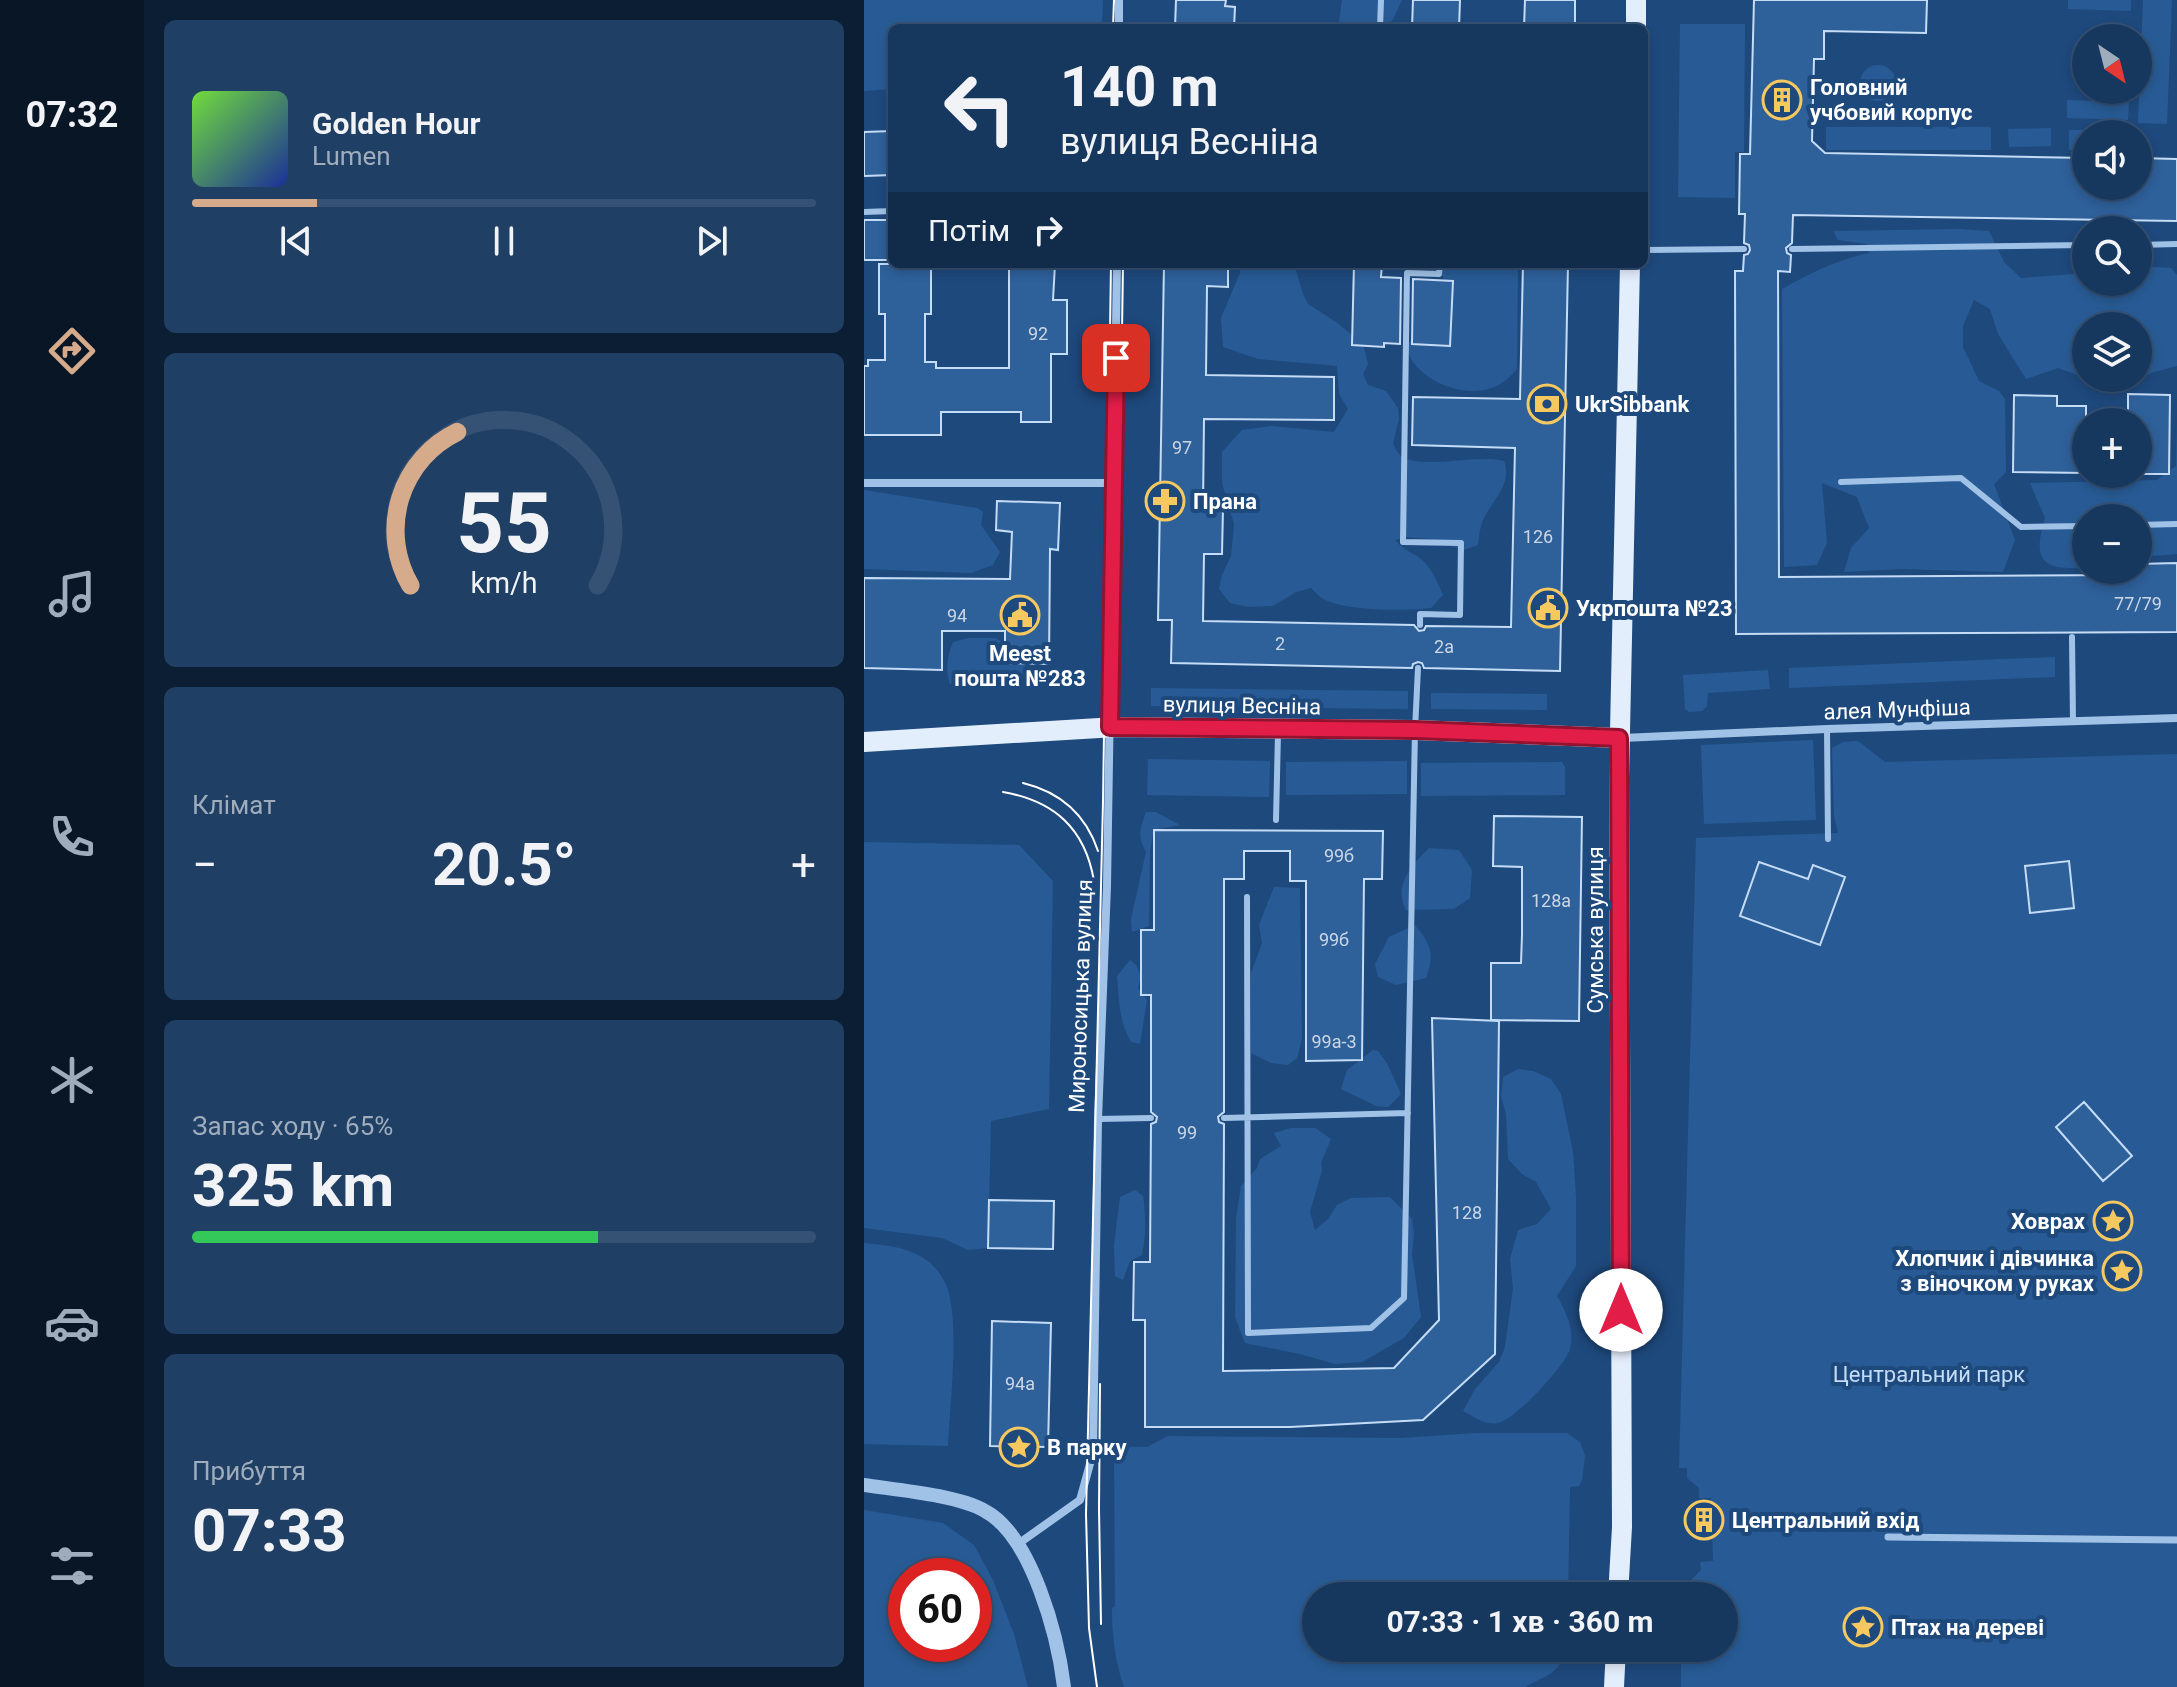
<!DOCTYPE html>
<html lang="uk">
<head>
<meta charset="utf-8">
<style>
	:root { --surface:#16375e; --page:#1f3f64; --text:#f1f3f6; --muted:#9eacbc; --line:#355173; --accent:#d6ab8b }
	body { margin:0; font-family:Roboto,sans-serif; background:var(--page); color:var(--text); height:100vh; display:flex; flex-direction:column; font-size:30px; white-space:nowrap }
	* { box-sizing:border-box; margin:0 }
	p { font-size:26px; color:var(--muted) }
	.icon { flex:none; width:44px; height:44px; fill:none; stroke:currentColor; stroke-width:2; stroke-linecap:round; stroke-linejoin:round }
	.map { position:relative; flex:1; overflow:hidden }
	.sheet { display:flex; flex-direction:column; gap:20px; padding:20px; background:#0c1e34; width:720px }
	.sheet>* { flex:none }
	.guide { position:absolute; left:24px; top:24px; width:760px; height:244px; border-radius:12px; box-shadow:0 4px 12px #0003,0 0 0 2px var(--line); background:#16375e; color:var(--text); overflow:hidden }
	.needle { width:52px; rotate:145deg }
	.fabs { position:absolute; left:1208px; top:24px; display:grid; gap:16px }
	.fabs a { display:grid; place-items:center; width:80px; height:80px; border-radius:50%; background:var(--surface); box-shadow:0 4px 12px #0003,0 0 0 2px var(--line); font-size:40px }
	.speed { position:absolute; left:24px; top:1558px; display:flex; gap:16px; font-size:40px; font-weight:700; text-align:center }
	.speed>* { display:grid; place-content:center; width:104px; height:104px; border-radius:50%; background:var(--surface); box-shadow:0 4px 12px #0003,0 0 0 2px var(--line); line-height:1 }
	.speed .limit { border:12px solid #d22; background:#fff; color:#111 }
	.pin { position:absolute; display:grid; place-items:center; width:68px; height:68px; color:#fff; margin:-34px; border-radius:16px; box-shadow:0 4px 12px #0006 }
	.me { position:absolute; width:88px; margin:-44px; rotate:0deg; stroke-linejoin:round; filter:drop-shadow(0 0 6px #0008) }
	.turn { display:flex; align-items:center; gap:28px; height:168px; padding:0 40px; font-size:36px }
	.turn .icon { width:104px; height:104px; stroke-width:2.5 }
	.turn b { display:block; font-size:56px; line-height:68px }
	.then { display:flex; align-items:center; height:76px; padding:0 40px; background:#0003; gap:16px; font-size:30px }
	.big { font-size:60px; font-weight:700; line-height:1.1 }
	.sheet .card { flex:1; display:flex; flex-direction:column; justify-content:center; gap:12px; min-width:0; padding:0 28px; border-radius:12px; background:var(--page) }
	.sheet .dial { align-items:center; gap:0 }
	.dial svg { height:208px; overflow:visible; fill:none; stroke:var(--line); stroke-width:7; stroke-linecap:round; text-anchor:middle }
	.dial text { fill:var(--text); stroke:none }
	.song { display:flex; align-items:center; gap:24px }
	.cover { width:96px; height:96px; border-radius:12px; background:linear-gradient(135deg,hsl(100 70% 55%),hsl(230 70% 35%)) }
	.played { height:8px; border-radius:4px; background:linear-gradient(90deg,var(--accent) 20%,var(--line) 20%) }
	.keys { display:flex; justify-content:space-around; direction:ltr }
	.heat { display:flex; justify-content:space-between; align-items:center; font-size:44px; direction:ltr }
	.charge { height:12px; border-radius:6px; background:linear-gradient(90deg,#34c759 65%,var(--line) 0) }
	.trip { position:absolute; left:438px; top:1582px; width:436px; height:80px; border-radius:40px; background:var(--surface); box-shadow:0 4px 12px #0003,0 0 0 2px var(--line); font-weight:700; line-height:80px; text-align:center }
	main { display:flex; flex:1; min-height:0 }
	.menu { display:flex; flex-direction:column; width:144px; justify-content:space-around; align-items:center; background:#091626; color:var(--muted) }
	.menu .icon { width:56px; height:56px }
	.menu .current { color:var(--accent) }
	.menu b { font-size:36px; color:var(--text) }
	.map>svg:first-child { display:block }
	.green { fill:#285b95; fill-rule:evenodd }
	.building { fill:#2e609a; stroke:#c5dcf6; stroke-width:2 }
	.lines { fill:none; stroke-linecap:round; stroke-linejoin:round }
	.service { stroke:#a1c2e7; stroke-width:6 }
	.pedestrian { stroke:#a1c2e7; stroke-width:7 }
	.minor { stroke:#a1c2e7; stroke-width:8 }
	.tertiary { stroke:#a1c2e7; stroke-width:14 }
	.primary { stroke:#e3eefd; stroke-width:20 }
	.tram { stroke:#fff; stroke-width:2 }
	.route-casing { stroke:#92132f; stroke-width:20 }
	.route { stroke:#e11d48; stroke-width:14 }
	.labels { text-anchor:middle; stroke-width:8; stroke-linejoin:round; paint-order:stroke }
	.number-label { font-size:18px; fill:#cbd7e6 }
	.poi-label { font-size:22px; font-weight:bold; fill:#fff; stroke:#1e497d; text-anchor:start }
	.street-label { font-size:22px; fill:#fff; stroke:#1e497d }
	.park-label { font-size:22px; fill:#c5dcf6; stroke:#1e497d }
</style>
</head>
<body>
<main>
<nav class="menu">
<b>07:32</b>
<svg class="icon current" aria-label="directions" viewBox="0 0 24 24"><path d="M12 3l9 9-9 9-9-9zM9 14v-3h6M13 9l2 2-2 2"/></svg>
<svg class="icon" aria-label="music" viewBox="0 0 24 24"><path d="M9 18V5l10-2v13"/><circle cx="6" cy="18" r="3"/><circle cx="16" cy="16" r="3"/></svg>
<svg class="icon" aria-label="phone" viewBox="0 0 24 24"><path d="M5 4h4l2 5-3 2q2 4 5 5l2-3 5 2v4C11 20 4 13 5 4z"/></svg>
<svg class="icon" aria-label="climate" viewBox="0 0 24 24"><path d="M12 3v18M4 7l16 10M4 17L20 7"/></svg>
<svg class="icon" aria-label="car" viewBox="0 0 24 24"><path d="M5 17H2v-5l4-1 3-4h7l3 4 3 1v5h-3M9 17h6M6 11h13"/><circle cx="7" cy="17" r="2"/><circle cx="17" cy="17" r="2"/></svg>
<svg class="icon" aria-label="filters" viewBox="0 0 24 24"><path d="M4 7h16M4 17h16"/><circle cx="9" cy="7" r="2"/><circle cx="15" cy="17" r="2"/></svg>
</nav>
<section class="sheet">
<div class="card">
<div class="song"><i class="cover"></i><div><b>Golden Hour</b><p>Lumen</p></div></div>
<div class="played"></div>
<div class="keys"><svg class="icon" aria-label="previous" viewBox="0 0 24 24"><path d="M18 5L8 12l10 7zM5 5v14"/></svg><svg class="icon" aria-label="pause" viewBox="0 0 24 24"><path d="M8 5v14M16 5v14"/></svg><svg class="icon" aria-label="next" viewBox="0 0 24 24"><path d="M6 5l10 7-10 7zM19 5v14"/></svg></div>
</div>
<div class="card dial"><svg viewBox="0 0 100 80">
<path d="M14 69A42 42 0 1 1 86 69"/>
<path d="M14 69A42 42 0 0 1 32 10" stroke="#d6ab8b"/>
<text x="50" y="56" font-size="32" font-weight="700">55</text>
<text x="50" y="72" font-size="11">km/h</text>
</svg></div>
<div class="card"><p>Клімат</p>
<div class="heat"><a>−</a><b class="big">20.5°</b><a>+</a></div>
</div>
<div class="card"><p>Запас ходу · 65%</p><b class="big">325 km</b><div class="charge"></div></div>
<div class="card"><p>Прибуття</p><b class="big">07:33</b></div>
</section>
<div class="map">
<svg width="1313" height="1687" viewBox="0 0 1313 1687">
	<rect width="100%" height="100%" fill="#1e497d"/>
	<!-- green -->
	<path class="green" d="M0,0H239L238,28H28V89L0,91Z
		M478,0H538L528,21L509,28H474Z
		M1204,0H1267V11L1204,9Z
		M1279,0H1308L1303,124L1274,123Z
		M816,24H881L880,152H871V198L814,197Z
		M996 83a18 18 0 1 1 36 0a18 18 0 1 1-36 0Z
		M1203,100L1265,102L1264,120L1203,118Z
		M962,127H1127V150H962Z
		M1187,128V146L1145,147L1144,129Z
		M1205,130H1272V134H1222V150H1205Z
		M1096,229L1125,231L1140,262L1157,278L1222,273V282H1274V266L1307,268L1313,275V366L1290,372L1263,384L1237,383L1222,378H1274V326H1222V378L1194,368L1162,379L1134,334L1126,309L1110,300L1099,326V347L1115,381L1135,391L1141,399L1142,472L1130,484L1151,540L1139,572L1035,569L980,572L987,548L1005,528L993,497L958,483L963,543L953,565L920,567L918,289C944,274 975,259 1005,253L1002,244L974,240L969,231Z
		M377,264H430L439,294L444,304L472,322L499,344L504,364L499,374L504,385L522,391L534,408L535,419L529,443C531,447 532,451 535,454C553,472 613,453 640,461C649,484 628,500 619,520C616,527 615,537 614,545L600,550L565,539L542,537L531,540C538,548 544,551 553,556C566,564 573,581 579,595L567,608C540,611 479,612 456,597C453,594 450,591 447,588L432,592L409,606L384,607L366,603L355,589L358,575L367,556L370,524L358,483V452L378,430L407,426L470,432L484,409L475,394L473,366L394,359L359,347L357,318L376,273Z
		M571,264H654L653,369C646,377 639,384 628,388C602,397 566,385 549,362C546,358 544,350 542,345L567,322L581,281Z
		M1313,422V554L1274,557V518H1222V567C1178,572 1168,560 1181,518L1166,483L1293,480L1312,466Z
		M0,490L113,508L119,512L117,525L136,552L129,565L107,573L0,569Z
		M105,638H132L155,652L164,671C141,686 113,686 86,684C81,670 83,656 89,642Z
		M1191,657V677L925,688V668Z
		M904,670L906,689L844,693L843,706L838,711L825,712L821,709L819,675Z
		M287,688L544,691V709L287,706Z
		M567,693L683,694V710L567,709Z
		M949,740L952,820L840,824L837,745Z
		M994,741L1021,762L1313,754V1687H817V1648H860V1596H816V1591H826V1581L837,1570L836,1562L849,1561L847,1498H835V1488L823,1478V1468H815L832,838L974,833L970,816L968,748L979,742Z
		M284,759L406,761L405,797L283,795Z
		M543,761V794L422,795V762Z
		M698,762L701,767V795L557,796V763Z
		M282,812H292L316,825L290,830L286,851L285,926L268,932L267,919L282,852C273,836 276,829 282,812Z
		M0,842L155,845L189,881L185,1109L127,1121L124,1248L104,1250L78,1238L0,1228Z
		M565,848L595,850L608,870L606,898L590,909L542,910C529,885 548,865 565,848Z
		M410,887L436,888L438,1039L433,1058L424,1065L407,1063L387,1053V973L398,943L395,925Z
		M551,925C567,945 571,953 562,978L532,985L514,977L511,964L525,937Z
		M266,960L272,965L277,976L274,988L283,1000L276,1044L267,1042C255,1022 255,999 253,976Z
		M509,1050L514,1051L523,1063L537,1094L524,1107L512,1106L477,1089L483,1070Z
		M654,1069L669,1071L687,1079L697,1094L709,1152L712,1197V1266L693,1296C702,1312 711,1330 706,1349C701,1366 651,1420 634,1423C622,1426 609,1416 599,1411L611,1389L635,1362L641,1347L649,1288L646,1259L654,1230L673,1224L687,1209L672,1182L658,1174L644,1159L642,1114L637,1096L639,1077Z
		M427,1128H451L467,1139L457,1163L458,1170L446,1212L451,1230L464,1219L473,1205L487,1198L526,1197L548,1219L550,1234L548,1254L557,1317L540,1338L498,1362L471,1364L436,1354L381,1343L371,1317L372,1218L377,1186L393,1168L396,1159L417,1146L410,1133Z
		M271,1190L279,1196C282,1212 282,1239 278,1255L266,1261L259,1280L251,1276L250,1245L256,1197Z
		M0,1243C18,1245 37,1246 54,1255C70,1262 83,1280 86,1298C94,1341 86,1401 84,1446L0,1444Z
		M612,1433H703L716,1442L721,1456L718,1480L715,1486L706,1487L704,1596H452V1648H701C699,1674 679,1676 661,1687H260C251,1661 248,1636 248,1608L251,1606L250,1447H283L304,1436L537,1438Z
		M0,1510L79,1523L110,1545L129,1580L150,1634L164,1687H0ZM110,1576V1644H42V1576Z"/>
	<!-- building -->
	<path class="building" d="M312,0H362L361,6L371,7L370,28H311Z
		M549,0H596L595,28H548Z
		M661,0H711V28H660Z
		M890,0H1063L1062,33L960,31V59H950L948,141L961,153L1222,158V186H1274V158L1313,159V221L929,215L928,243L922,248L923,253L927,255L926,272L914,271L915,577L1259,575V570H1274V564L1313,563V632L872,634L871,271H879L880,255L884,254L886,250L885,245L880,243L881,214H875L876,154H886Z
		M28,131V175L0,176V132Z
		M0,220H28V260H0Z
		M15,264H67V314H61V362H72V368H145V264H191L189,300H203V354H187V422H157V412H77V435H0V366H4V360H21V314H15Z
		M300,264H364V287L343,286L342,375L470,377V420L340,419L339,508H359L358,554H340L339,621L550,625L555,631L560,630L562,626L647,627L651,448L548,445L549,397L656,399L659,264H704L696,671L560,668L558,663L554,662L549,664L548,668L307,663L308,620H294Z
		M490,264H518L517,277L537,278L536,344L520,343V347L488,345Z
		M549,279L589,281L586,346L548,344Z
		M1264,394L1306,395L1305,474H1274V422H1264Z
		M1150,395L1193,396V406H1222V473L1149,472Z
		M133,501L196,503L194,550L186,549L185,664L141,663V631H78V670L0,668V578L146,579L148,532L132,530Z
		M630,816L718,817L715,1021L627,1020V963H657L658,935V867L629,866Z
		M290,830L519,831L518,879H500L498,1060L442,1061V881H426V851H380V879H360V1112L354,1117L355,1122L360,1124L359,1371L530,1368L575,1320L568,1018L635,1021L631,1354L559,1420L426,1427H281V1320H269L270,1262H286L287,1124L292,1122L293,1117L287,1112V995H277V930H290Z
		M1205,861L1210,908L1166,913L1161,866Z
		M895,862L944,879L949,865L981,877L956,945L876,916Z
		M1220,1102L1268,1156L1239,1181L1192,1127Z
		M125,1200L190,1201L189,1249L124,1248Z
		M128,1321L187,1323L184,1447L126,1446Z"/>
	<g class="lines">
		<!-- service -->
		<path class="service" d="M516,28L517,0
			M0,212L28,211
			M1274,245L1313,244
			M928,249L1222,245
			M780,250L880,249
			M977,482L1097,478L1157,527L1222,526
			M1274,525L1313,524
			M556,625V614L596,615L597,543L539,542L543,273L575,274L576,264
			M1208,637L1209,721
			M963,729L964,839
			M412,820L414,733
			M383,897L384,1333L507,1328L540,1298L551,730L554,668
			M360,1118L544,1113
			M234,1119L287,1118"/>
		<!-- pedestrian -->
		<path class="pedestrian" d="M1024,1537L1313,1540"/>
		<!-- minor -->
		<path class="minor" d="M255,28V0
			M0,483H250
			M758,738L963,729L1313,718
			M154,1544L216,1500L229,1453L234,1119L243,886L253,264"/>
		<!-- tertiary -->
		<path class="tertiary" d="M0,1485C33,1490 93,1495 121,1511C168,1536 194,1637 200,1687"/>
		<!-- primary -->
		<path class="primary" d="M772,28V0
			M0,742L252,727L551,730L755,738
			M754,1596L758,1527L755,778L766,264
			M750,1687L752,1648"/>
		<!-- tram -->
		<path class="tram" d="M249,28L250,0
			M254,600L259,264
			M159,783C196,792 222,815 234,851
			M139,792C190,801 221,828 230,881
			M236,1384L235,1509L237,1624
			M233,1687L225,1628L222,1514L239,802L247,264"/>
	</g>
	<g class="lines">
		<defs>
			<path id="route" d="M252,358L246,727L551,730L755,738L757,1310"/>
		</defs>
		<!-- route casing -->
		<use href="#route" class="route-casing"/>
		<!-- route -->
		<use href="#route" class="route"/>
	</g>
	<!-- icons -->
	<defs>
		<symbol id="building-ring" viewBox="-11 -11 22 22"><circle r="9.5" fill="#1e497d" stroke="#f6c860" stroke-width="1.5"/><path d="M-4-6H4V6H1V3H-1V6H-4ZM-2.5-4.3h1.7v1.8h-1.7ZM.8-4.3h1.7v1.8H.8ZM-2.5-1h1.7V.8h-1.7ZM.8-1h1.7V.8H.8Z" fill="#f6c860"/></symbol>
		<symbol id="bank-ring" viewBox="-11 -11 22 22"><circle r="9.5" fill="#1e497d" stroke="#f6c860" stroke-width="1.5"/><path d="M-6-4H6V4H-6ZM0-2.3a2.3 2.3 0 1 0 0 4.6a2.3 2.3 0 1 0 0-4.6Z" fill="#f6c860"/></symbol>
		<symbol id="pharmacy-ring" viewBox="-11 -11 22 22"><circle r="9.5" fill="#1e497d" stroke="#f6c860" stroke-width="1.5"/><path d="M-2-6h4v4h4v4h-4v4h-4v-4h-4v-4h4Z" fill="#f6c860"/></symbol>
		<symbol id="civic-ring" viewBox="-11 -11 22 22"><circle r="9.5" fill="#1e497d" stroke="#f6c860" stroke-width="1.5"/><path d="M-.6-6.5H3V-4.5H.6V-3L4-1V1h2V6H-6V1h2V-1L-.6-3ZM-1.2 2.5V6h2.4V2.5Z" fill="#f6c860"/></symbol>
		<symbol id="sight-ring" viewBox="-11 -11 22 22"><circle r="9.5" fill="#1e497d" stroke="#f6c860" stroke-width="1.5"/><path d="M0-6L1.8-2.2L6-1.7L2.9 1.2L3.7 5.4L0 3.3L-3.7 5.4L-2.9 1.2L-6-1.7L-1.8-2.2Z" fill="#f6c860"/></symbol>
	</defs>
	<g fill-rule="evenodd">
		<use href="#building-ring" x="896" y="78" width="44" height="44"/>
		<use href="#bank-ring" x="661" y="382" width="44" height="44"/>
		<use href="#pharmacy-ring" x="279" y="479" width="44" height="44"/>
		<use href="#civic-ring" x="662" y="586" width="44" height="44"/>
		<use href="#civic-ring" x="134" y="593" width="44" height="44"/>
		<use href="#sight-ring" x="1227" y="1199" width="44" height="44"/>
		<use href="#sight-ring" x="1236" y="1249" width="44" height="44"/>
		<use href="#sight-ring" x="133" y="1425" width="44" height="44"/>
		<use href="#building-ring" x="818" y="1498" width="44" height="44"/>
		<use href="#sight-ring" x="977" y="1605" width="44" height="44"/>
	</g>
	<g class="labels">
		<!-- number labels -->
		<g class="number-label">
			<text x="174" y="340">92</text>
			<text x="318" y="454">97</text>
			<text x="674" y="543">126</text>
			<text x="1274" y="610">77/79</text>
			<text x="93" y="622">94</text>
			<text x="416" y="650">2</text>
			<text x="580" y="653">2а</text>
			<text x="475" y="862">99б</text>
			<text x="687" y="907">128а</text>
			<text x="470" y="946">99б</text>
			<text x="470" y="1048">99а-3</text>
			<text x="323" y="1139">99</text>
			<text x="603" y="1219">128</text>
			<text x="156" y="1390">94а</text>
		</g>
		<!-- poi labels -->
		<g class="poi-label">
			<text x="946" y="95">Головний<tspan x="946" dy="25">учбовий корпус</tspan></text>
			<text x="711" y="412">UkrSibbank</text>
			<text x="329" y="509">Прана</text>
			<text x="712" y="616">Укрпошта №23</text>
			<text x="156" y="661" text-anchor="middle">Meest<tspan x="156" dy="25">пошта №283</tspan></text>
			<text x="1221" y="1229" text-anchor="end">Ховрах</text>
			<text x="1230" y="1266" text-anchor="end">Хлопчик і дівчинка<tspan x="1230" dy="25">з віночком у руках</tspan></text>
			<text x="183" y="1455">В парку</text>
			<text x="868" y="1528">Центральний вхід</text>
			<text x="1027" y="1635">Птах на дереві</text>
		</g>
		<!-- street labels -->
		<g class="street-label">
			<text transform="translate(378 705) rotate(1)" y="8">вулиця Весніна</text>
			<text transform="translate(1033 709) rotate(-2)" y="8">алея Мунфіша</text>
			<text transform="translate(731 930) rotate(-90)" y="8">Сумська вулиця</text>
			<text transform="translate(216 996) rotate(-88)" y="8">Мироносицька вулиця</text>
		</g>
		<!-- park labels -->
		<g class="park-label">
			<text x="1065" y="1382">Центральний парк</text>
		</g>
	</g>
</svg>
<div class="fabs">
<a><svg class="needle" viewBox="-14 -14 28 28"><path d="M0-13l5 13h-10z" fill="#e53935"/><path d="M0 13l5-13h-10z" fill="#9eacbc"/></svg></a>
<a><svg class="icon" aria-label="sound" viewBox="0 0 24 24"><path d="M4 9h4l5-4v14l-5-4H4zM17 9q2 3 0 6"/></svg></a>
<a><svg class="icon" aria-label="search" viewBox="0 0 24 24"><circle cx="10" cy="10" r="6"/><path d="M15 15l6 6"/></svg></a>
<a><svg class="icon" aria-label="layers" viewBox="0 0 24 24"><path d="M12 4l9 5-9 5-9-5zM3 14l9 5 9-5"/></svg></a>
<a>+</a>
<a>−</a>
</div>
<div class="speed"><div class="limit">60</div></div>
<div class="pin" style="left:252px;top:358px;background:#d93025"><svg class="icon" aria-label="arrive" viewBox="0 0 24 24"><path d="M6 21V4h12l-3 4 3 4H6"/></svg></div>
<svg class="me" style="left:757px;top:1310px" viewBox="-20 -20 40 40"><circle r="19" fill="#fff"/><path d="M0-13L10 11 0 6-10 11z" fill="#e11d48"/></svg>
<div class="trip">07:33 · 1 хв · 360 m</div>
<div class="guide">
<div class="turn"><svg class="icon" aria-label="left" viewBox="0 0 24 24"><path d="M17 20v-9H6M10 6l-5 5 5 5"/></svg><div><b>140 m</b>вулиця Весніна</div></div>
<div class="then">Потім<svg class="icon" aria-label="right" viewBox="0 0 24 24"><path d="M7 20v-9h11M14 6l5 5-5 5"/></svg></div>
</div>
</div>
</main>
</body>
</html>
